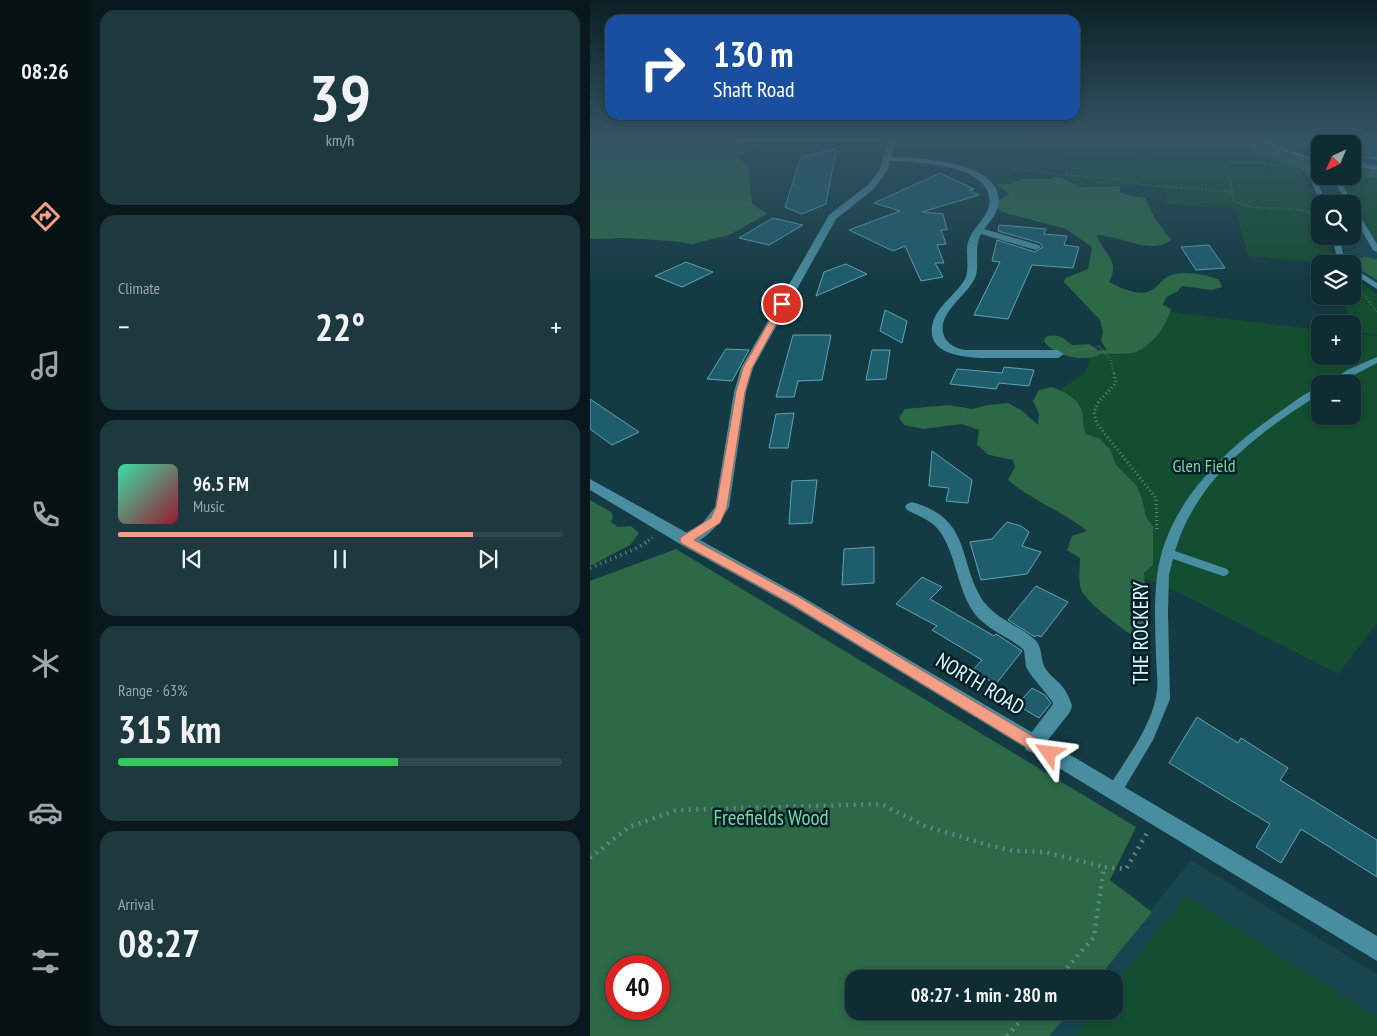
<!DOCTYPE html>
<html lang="en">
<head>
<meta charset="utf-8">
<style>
	:root { --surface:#0f2c32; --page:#1d383e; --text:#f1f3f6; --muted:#9ba7ac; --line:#2f484d; --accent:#f49e86 }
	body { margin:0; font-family:"PT Sans Narrow",sans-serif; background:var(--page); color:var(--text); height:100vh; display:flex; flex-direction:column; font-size:19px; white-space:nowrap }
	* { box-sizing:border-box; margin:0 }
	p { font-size:16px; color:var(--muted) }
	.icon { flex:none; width:28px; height:28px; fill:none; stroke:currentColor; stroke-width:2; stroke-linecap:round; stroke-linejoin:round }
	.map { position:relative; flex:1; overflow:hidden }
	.panel { display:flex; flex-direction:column; gap:10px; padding:10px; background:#08181c; width:500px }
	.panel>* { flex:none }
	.guide { position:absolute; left:15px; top:15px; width:475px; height:105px; border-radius:15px; box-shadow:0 2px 8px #0003,0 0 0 1px var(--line); background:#1a4fa0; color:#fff; overflow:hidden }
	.needle { width:32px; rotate:224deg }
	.tools { position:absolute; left:721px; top:135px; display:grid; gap:10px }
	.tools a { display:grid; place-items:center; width:50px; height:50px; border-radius:10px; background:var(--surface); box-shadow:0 2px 8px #0003,0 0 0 1px var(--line); font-size:25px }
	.speed { position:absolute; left:15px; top:955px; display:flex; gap:10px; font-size:25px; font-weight:700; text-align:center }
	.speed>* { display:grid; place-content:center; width:65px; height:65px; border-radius:50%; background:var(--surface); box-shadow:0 2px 8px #0003,0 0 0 1px var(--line); line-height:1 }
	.speed .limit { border:8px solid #d22; background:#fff; color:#111 }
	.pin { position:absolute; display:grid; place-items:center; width:42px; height:42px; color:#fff; margin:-21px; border:2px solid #fff; border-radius:50%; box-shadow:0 1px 5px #0007 }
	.me { position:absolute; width:55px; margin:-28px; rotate:301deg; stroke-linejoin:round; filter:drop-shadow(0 0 4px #0008) }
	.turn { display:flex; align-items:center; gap:18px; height:105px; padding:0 25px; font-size:22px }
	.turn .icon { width:65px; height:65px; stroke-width:2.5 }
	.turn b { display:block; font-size:35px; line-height:42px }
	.big { font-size:38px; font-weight:600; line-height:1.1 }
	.panel .card { flex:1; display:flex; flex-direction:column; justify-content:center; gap:8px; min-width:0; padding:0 18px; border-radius:15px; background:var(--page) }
	.panel .dial { align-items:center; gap:0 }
	.dial b { font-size:65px; line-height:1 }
	.song { display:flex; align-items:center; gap:15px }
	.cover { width:60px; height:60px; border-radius:8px; background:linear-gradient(135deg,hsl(160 70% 55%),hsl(350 70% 35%)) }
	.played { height:5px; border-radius:2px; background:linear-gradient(90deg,var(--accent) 80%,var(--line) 80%) }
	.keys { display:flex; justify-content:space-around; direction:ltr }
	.heat { display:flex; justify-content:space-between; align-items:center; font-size:28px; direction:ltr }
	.charge { height:8px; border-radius:4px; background:linear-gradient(90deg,#34c759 63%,var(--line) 0) }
	.trip { position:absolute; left:255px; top:970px; width:278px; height:50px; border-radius:15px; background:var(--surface); box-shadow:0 2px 8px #0003,0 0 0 1px var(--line); font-weight:600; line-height:50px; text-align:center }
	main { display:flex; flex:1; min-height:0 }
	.tab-bar { display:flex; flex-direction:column; width:90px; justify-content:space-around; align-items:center; background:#061214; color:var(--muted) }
	.tab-bar .icon { width:35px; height:35px }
	.tab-bar .current { color:var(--accent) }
	.tab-bar b { font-size:22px; color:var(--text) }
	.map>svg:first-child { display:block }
	.built { fill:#184550; fill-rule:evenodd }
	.green { fill:#144e30; fill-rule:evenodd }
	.forest { fill:#2c6947; fill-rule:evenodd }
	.building { fill:#1d5d6c; stroke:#5ea5b7 }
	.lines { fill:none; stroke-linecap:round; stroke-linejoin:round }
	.path-far4 { stroke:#64848b; stroke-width:2; stroke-dasharray:0.5 2; stroke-linecap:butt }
	.path-far3 { stroke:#64848b; stroke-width:2.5; stroke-dasharray:0.5 2.5; stroke-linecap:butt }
	.path-far2 { stroke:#64848b; stroke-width:3; stroke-dasharray:1 3; stroke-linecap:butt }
	.path-far1 { stroke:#64848b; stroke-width:4; stroke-dasharray:1 4.5; stroke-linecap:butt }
	.path { stroke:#64848b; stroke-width:4.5; stroke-dasharray:2 5.5; stroke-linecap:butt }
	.service { fill:#488ea0; fill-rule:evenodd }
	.minor { fill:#488ea0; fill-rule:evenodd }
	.tertiary { fill:#488ea0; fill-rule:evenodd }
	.route { fill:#f49e86; stroke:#9f6757 }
	.labels { text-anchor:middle; stroke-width:5; stroke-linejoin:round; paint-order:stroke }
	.park-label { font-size:18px; fill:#7cd49f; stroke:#022027 }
	.near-street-label { font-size:21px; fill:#e2f7fc; stroke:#022027 }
	.near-park-label { font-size:21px; fill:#7cd49f; stroke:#022027 }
</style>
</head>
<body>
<main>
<nav class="tab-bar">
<b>08:26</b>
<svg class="icon current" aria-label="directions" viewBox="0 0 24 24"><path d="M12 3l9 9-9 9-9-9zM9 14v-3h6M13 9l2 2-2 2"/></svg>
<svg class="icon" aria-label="music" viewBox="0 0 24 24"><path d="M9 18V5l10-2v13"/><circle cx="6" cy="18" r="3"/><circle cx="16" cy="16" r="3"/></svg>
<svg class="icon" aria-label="phone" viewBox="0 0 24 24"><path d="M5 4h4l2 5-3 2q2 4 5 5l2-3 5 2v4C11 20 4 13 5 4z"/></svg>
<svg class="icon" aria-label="climate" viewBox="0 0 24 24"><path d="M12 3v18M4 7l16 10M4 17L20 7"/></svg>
<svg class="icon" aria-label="car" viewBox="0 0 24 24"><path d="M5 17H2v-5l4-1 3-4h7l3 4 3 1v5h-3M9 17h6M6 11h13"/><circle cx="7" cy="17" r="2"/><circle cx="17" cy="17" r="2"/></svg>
<svg class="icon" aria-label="filters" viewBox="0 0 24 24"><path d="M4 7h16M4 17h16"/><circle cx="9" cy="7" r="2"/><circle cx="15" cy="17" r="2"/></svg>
</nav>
<section class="panel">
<div class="card dial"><b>39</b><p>km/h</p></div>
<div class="card"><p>Climate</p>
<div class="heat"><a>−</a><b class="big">22°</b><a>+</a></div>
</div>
<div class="card">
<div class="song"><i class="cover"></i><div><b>96.5 FM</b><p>Music</p></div></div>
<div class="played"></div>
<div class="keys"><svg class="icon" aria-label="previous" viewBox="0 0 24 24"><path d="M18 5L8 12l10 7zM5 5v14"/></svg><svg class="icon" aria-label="pause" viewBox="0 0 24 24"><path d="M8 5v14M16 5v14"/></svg><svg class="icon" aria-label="next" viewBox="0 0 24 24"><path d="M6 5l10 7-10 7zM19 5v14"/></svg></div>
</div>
<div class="card"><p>Range · 63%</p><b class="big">315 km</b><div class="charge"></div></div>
<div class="card"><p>Arrival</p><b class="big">08:27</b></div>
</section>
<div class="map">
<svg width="787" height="1036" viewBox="0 0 787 1036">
	<rect width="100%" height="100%" fill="#143a43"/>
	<!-- built -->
	<path class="built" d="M657,139H787V285L767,272L755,256L749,236H762V204H738L725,170L715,162ZM730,144H762V176H730Z
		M601,860L787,974V1036H458L478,1011H524V979H505Z"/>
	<!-- green -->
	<path class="green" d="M308,139H642L705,165C718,179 730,217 730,236H733L748,264L658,256L645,209L576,204V188L553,185L484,186L474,175L478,157L641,161L512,154L305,150Z
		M781,175L787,176V240L751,181Z
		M763,277L787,294V335L766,332L751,296H762Z
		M571,311L730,330V356H762L763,334L787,336V623L748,674L596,596L516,561L468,391L496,372L502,351L542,343ZM730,384H762V416H730Z
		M596,896L787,1017V1036H484L504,1011H524V986Z"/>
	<!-- forest -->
	<path class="forest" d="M0,139H150L149,144L166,145L163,150L147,155V158L158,164L162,203L177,214L139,235L102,244L82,241L35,238L0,239Z
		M642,139H668L682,149L719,160L721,164L730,168V176H762L763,170H787V178L760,177L737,181L716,177L714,170L679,157L668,155Z
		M464,177C479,178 479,184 491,187L530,186V192L540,196L555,198L564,217L581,240C561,256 529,235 507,235C513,254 531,260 519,282C529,287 549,297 560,291C567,288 571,280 579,276C593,270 615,274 629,280L632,287L622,290L592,286L588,291L576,297L573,305L581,309C576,326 563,345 546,352C536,355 521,353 510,354C496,364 462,355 454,341L456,337C468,333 473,338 482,345L499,344L509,351L517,350L511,341L513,332L510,320L474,282L475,278L498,269L502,247L476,229L412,212L407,208L408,201L419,194L406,184H422L431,179H460Z
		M776,257L787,259V280L771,270L763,260Z
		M462,387C474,392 487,397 492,411C494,419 492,427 496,434L510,439L520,449L526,465L547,486L552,499L556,517L563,527V565L554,573L558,631L550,640C537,633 495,602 491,589C488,579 490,568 490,558L477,550L482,536L497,531C471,510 441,500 418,480L425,467L423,460L399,455L387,445L389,430L372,424L333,429L314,425L309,418L315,409L359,405L382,409L398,405L418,403L431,410L448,425L449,414L443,401L449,390Z
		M0,500L21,512L23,516L21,522L28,527L41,526L49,533L40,545L0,566Z
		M86,549L546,827L520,880L562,912L507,979H264V1011H480L459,1036H0V581ZM26,966H69V1009H26Z"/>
	<!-- building -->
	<path class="building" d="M762,139H787V159L762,156Z
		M246,149L236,204L212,214L195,207L211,157Z
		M350,173L384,189L379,190L389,195L332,212L353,214L357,230H351L356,244L347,245L354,263H345L353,277L331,281L315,246L303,251L259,230L310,211L284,203Z
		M183,218L213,225L179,245L149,238Z
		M409,225L456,229L454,234L477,236L474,245L489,247L483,268L442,265L418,319L384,315L410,262L402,261L407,240L445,252L453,247L450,243L408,231Z
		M619,245L635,268L606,270L591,247Z
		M96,262L123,272L92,287L65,276Z
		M256,264L277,274L226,296L234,272Z
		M295,310L317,321L312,343L290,331Z
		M203,335H241L232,380L208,381L204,397H186Z
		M136,349L159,350L142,381L117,379Z
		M282,350H300L296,379L276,380Z
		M414,367L444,370L439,386L409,383L406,389L360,384L367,369L412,373Z
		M0,399L49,432L22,445L0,429Z
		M204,413L198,448H179L186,414Z
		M342,451L382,480L378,503L356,501L359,488L339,486Z
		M227,480L222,523L199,524L202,481Z
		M417,522L431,526L439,532L432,546L451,552L437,574L391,580L380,542L402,539Z
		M284,547V583L252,585L254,549Z
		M332,577L352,587L340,599L404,636L406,634L432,651L406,684L382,671L392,660L342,630L347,626L306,604Z
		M446,586L478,602L451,637L447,635L445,637L418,620Z
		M442,688L455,695L461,703L449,718L427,705Z
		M607,717L648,743L651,738L698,768L690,780L787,840V877L711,829L691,863L666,847L680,824L579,763Z"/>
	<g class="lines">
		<!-- path-far4 -->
		<path class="path-far4" d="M650,139L664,145
			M398,165L474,175L549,181L550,185L643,192
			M708,172C688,160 663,163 640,163L637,166L644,201C668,214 697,204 723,213
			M724,213L730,231"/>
		<!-- path-far3 -->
		<path class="path-far3" d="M772,292L787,312
			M482,351L509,347L521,360L524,374"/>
		<!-- path-far2 -->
		<path class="path-far2" d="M524,373L526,383L509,401L504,412L507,424L566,498L567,531
			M55,543L62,538"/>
		<!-- path-far1 -->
		<path class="path-far1" d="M0,568L45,549L57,542"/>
		<!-- path -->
		<path class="path" d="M0,858L39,827L87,810L291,804L335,826L398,845L424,851L455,852L514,867
			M467,979L504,937L514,867L536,869L557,833
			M417,1036L439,1011"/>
		<!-- service -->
		<path class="service" d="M671,139H677L690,147L730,160V164L723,169L736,204H730L717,169L719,165L725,162L686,149Z
			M762,158L776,163L777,165L787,166V170L773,168L762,169V165H770L762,162Z
			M741,176H747L764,204L763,205L787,244V252L783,250L762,214V204H758Z
			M742,236H749L754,257L761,264H753L747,258Z
			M762,267L787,283V289L762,273Z
			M787,357V363C772,370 752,384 737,384L757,370Z
			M730,387V394C669,432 606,479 585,551L637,569L639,572L637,575L633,576L583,559L579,575L578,613L580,699L563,740L529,797L524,799L519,797L516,792L519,787C535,760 560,729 566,697C569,684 566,668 566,655C565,629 564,602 567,576C576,504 635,449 691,411C703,403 717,391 730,387Z"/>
		<!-- minor -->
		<path class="minor" d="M298,139H306L301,157C329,157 418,162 408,206C406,215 399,223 394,229L449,245L451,247L446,250L391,234C383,249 391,268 384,280C375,297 346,314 354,336C358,345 367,349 376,350H468L474,354L468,358C450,358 432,358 415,358C392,358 332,362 343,322C348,305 367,294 375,279C380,268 375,253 378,242C382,228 396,219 399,206C407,164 326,162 300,161L298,169L285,188L246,219L163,368L156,392L139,507C131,523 110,549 90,544L87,540L90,536L112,524L125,507L144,392L151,368L239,215L279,184L290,169Z
			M322,502C383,519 367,562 394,602C407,619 427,625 443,638C453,646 450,656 454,666C458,674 466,679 472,686C477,692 480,699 482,706L480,712L450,750L443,753L436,750L433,744L463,704L462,701L441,675L436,667L434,650C418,636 397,630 384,613C366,588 365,544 344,525C336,518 326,515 317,510L315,507L317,504Z"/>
		<!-- tertiary -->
		<path class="tertiary" d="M0,479L209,595L787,936V961L197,603L90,544L0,490Z"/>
	</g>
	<!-- sky -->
	<linearGradient id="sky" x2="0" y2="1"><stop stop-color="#0b2025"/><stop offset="0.49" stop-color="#345566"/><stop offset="1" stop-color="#345566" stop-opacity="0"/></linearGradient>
	<rect width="787" height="284" fill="url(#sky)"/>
	<!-- route -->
	<path class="route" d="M190,302L197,304L162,368L155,392L137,507L130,523L104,540L207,596L464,749L466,753L464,758L459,760L454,758L198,602L91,543L90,540L91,537L121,518L126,507L146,392L153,368Z"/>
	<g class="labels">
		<!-- park labels -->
		<g class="park-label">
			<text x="614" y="472">Glen Field</text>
		</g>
		<!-- near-street labels -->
		<g class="near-street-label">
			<text transform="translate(551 633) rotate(-90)" y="7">THE ROCKERY</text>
			<text transform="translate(390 684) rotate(31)" y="7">NORTH ROAD</text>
		</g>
		<!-- near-park labels -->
		<g class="near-park-label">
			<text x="181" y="825">Freefields Wood</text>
		</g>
	</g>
</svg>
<div class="tools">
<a><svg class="needle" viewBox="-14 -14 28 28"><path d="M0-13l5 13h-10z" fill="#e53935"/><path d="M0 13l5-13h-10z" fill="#9ba7ac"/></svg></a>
<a><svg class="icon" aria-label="search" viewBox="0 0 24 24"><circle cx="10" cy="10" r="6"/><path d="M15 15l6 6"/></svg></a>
<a><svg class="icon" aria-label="layers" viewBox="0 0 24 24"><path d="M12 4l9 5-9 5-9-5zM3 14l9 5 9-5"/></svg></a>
<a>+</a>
<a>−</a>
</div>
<div class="speed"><div class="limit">40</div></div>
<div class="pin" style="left:192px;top:304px;background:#d93025"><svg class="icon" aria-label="arrive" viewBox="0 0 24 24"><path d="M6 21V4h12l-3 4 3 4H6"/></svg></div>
<svg class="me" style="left:459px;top:753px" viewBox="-20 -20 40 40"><path d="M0-17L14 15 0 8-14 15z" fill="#f49e86" stroke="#fff" stroke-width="4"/></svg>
<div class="trip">08:27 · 1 min · 280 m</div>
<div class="guide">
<div class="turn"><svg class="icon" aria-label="right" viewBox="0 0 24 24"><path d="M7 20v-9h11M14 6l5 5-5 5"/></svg><div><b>130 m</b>Shaft Road</div></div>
</div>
</div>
</main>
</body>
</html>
